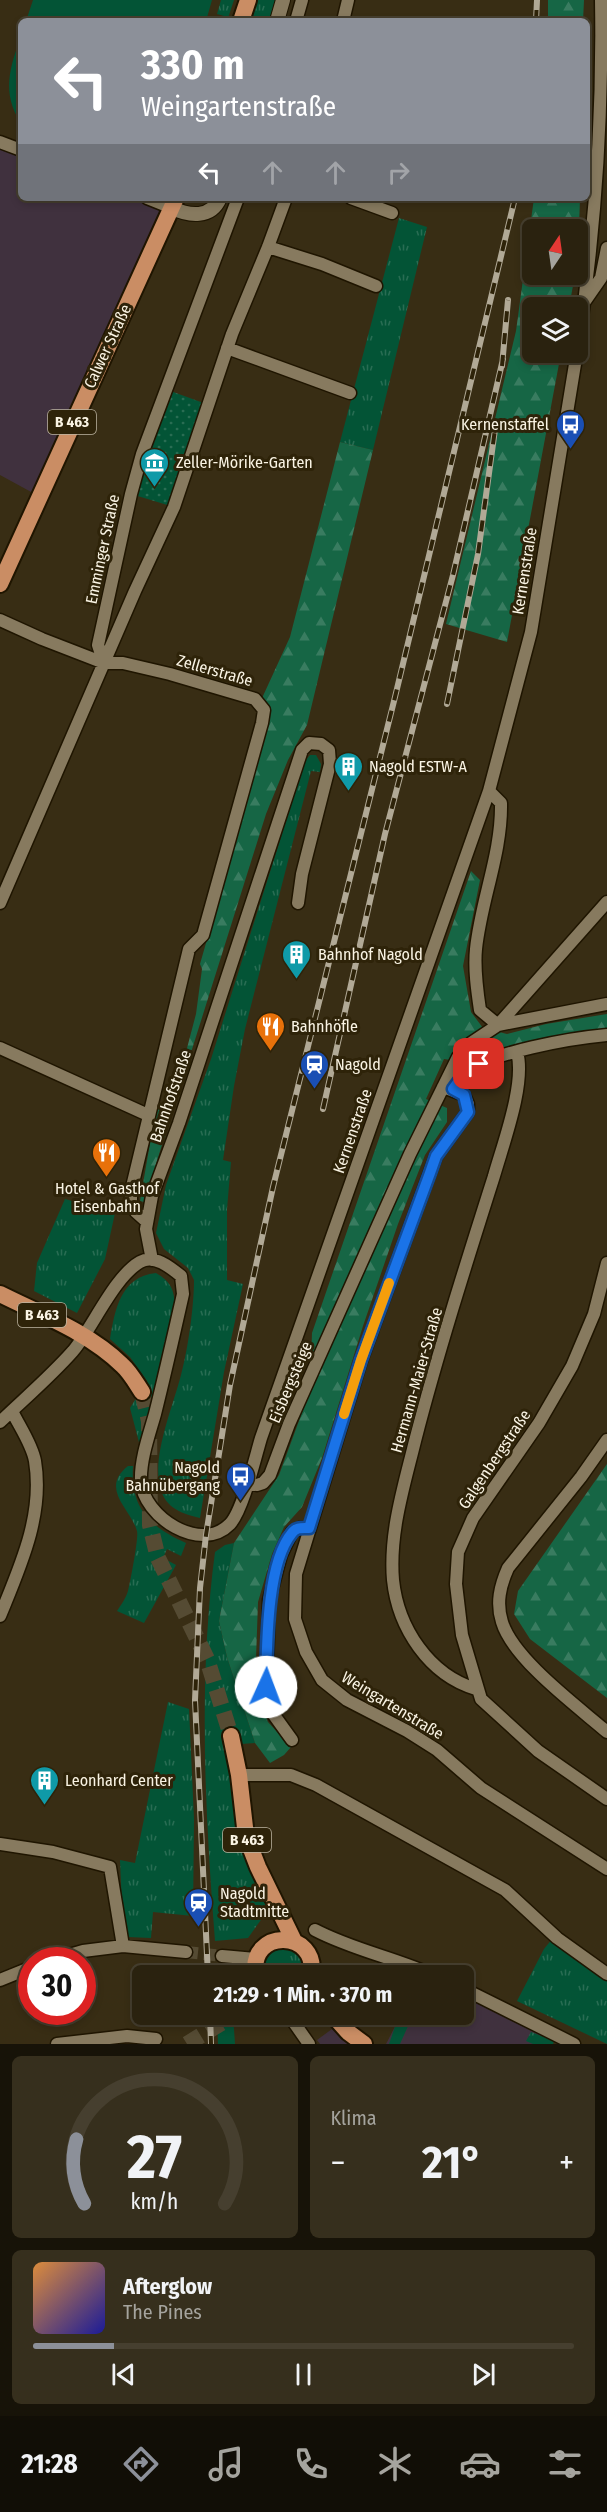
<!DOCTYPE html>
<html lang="de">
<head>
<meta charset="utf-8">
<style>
	:root { --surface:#2a220f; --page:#362f1d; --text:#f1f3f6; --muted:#a5a49e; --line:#463f2f; --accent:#8c9099 }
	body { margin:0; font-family:"Fira Sans Condensed",sans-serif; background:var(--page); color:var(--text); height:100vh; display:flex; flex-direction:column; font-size:22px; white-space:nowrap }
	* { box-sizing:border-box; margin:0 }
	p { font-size:20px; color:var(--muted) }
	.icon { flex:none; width:33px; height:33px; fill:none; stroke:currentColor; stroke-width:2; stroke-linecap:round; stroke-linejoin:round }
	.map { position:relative; height:2044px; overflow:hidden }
	.details { display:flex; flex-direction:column; gap:12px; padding:12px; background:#171308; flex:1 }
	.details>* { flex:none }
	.top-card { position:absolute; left:18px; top:18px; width:572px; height:183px; border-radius:9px; box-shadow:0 3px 9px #0003,0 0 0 2px var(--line); background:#8c9099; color:#fff; overflow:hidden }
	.needle { width:39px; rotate:13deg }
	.controls { position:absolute; left:522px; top:219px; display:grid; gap:12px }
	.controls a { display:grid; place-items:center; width:66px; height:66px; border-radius:9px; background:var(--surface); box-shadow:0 3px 9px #0003,0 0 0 2px var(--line); font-size:30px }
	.speed { position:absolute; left:18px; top:1947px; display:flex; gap:12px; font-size:30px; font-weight:700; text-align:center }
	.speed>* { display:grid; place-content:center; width:78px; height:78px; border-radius:50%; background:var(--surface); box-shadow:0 3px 9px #0003,0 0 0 2px var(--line); line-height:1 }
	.speed .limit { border:9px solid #d22; background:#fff; color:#111 }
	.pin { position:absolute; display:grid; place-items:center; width:51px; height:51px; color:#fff; margin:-26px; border-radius:12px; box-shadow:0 3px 9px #0006 }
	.me { position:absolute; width:66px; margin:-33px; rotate:2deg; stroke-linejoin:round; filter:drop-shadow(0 0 4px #0008) }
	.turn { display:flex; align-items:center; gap:21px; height:126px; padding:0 24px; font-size:27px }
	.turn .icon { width:78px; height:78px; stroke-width:2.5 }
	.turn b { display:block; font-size:42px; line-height:51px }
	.lanes { display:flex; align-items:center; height:57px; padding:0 24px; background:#0003; justify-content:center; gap:30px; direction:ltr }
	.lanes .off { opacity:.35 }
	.big { font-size:45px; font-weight:700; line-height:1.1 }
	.details .card { flex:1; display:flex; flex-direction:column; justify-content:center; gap:9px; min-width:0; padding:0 21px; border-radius:9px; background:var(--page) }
	.details .dial { align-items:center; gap:0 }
	.dial svg { height:156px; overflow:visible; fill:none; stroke:var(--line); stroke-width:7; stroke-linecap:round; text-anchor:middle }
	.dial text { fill:var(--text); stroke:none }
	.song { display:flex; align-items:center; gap:18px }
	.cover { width:72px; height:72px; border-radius:9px; background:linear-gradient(135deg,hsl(30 70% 55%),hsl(240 70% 35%)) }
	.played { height:6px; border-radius:3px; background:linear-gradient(90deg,var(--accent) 15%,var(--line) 15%) }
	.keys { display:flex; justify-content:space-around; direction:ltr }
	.heat { display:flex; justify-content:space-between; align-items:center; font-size:33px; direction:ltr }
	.details .tiles { flex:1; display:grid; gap:12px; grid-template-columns:1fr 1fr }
	.card:last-child { grid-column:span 2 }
	.trip { position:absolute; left:132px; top:1965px; width:342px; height:60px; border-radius:9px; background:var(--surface); box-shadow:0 3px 9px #0003,0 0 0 2px var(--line); font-weight:700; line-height:60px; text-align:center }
	.dock { display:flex; height:96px; justify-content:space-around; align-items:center; background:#110e06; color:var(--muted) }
	.dock .icon { width:42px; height:42px }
	.dock .on { color:var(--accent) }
	.dock b { font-size:27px; color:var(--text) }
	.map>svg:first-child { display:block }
	.commercial { fill:#40313e }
	.grass { fill:url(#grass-tufts) }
	.forest { fill:url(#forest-firs) }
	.park { fill:url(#park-dots) }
	.pitch { fill:#035436 }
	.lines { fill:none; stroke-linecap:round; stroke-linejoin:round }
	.minor-tunnel { stroke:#554b33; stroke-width:12; stroke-dasharray:12 6; stroke-linecap:butt }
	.primary-tunnel { stroke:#554b33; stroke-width:16; stroke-dasharray:16 8; stroke-linecap:butt }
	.minor-casing { stroke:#1f1500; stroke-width:15 }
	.tertiary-casing { stroke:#1f1500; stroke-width:16 }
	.primary-casing { stroke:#1f1500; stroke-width:20 }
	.minor { stroke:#877a5f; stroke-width:12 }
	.tertiary { stroke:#877a5f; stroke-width:14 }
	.primary { stroke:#ca8d64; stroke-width:16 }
	.rail-casing { stroke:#b1a996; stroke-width:6 }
	.rail { stroke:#2e2309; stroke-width:4; stroke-dasharray:11; stroke-linecap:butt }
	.route-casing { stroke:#114b97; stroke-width:15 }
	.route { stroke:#1a73e8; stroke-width:10 }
	.slow { stroke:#f59e0b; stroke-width:10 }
	.labels { text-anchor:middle; stroke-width:6; stroke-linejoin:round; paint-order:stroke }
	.shield { fill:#2e2309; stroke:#bdb5a2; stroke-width:1.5 }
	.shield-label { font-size:15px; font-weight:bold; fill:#faf4e4 }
	.street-label { font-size:16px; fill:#faf4e4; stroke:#2e2309 }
	.poi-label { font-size:16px; fill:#faf4e4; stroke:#2e2309; text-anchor:start }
</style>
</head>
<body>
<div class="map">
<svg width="607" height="2044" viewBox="0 0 607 2044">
	<defs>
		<pattern id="grass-tufts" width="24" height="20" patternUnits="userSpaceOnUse" patternTransform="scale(1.5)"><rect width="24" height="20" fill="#035436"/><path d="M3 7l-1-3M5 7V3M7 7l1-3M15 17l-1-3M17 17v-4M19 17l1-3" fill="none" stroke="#296d53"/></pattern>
		<pattern id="forest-firs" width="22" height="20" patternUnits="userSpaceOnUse" patternTransform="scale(1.5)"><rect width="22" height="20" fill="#166645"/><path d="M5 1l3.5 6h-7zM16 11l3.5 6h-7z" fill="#397c60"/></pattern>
		<pattern id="park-dots" width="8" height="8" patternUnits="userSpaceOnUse" patternTransform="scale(1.5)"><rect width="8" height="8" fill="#035436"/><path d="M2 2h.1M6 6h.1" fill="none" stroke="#296d53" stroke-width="1.8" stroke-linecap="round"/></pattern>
	</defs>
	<rect width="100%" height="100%" fill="#382d14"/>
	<!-- commercial -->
	<path class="commercial" d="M0,140L21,148V198H153L164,202L33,493L0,475Z
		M464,1995L542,2033L538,2044H386L401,2015L464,2014Z
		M332,2029L351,2044H320L317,2040Z"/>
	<!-- grass -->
	<path class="grass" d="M221,0H234L227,21H222L224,16L217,14Z
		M258,0H275L269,21H251Z
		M399,218L427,227L373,450L340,442Z
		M310,755H316L321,764L320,772L311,771L245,1029L234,1086L223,1160L231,1162L227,1209V1280L243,1284L224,1372L200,1518C179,1513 163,1507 159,1482C154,1451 173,1406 181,1375C188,1349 194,1307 194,1280L188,1268L164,1249L156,1233L166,1185L211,1059L305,761Z
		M65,1199L115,1213L105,1259L77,1313L34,1291L37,1263Z
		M156,1273C171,1282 174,1289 175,1306L140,1446L130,1408L147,1381L130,1357L110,1339C115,1310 120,1277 156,1273Z
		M128,1466H133C130,1508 150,1527 186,1543L181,1556L167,1549L163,1558L176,1565L144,1623L117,1611C121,1605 126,1598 128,1591C130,1583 139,1537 137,1531C131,1509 99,1489 128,1466Z
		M234,1543L219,1621L227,1657L255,1743L241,1744L237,1728L225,1744L226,1757L244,1853L268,1910L248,1938L215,1941C205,1812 198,1680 215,1552L225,1545Z
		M168,1702L189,1709L194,1819L193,1916L153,1912L151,1938L128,1937L122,1907L120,1860L135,1863Z
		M557,1933L607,1968V2044L517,2001L544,1949Z
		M279,1946L295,1949L304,1963L303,1975H263C261,1959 265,1955 279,1946Z
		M217,1966L242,1969L247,1975H217Z
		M217,2015H233L235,2044H218Z
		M399,2015H413L400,2044H389Z
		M531,2032L554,2041L553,2044H533L526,2041Z"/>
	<!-- forest -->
	<path class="forest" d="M548,0H584L583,21H548Z
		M534,198H580L578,257V230H532V274L575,275L569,307L532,308V352L561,353L507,642L446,624L516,331Z
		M340,442L373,450L307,725L288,760L266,814L144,1202L140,1201L157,1103L172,1105L196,1014L202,969L200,964L262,748L263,696L290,637Z
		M471,871L480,880L463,966L471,1012L483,1028L507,1034L546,1024L607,1014V1030L514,1047L470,1063L444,1059L426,1099L447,1108V1122L425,1155L398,1224L363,1326L322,1458L302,1507L284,1527L272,1554L258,1602L256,1659L259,1700L268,1722L291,1747L284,1755L270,1763L255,1743L227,1657L219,1621L234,1543L279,1475L310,1391L312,1333Z
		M607,1464V1698L530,1639L514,1614L518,1591Z"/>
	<!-- park -->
	<path class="park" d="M165,389L209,405L174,507L131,494Z"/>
	<!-- pitch -->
	<path class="pitch" d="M33,0H212L206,21H26Z
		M21,36V123C1,93 10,67 21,36Z"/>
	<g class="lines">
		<!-- minor-tunnel -->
		<path class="minor-tunnel" d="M186,1952L222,1956"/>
		<!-- primary-tunnel -->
		<path class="primary-tunnel" d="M142,1392L149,1421L150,1525L158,1558L207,1659L231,1736
			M187,2044L236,2014"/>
		<defs>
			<path id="minor" d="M296,21L302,0
				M343,21L348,0
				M0,142L21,150
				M147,198L172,208
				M351,198L392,213
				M268,247L322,264L376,286
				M585,301L601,278L607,248
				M578,346C595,232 603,116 601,0
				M227,348L350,393
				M0,620L42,639L104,663H123L170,674L255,699L264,710L262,723L203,935L189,949L131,1191V1204L136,1212L146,1221
				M104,663L98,645L131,494L142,454L238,198
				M489,791L501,803C502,853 481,900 476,949C474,969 477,990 480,1010L498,1025
				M0,903L135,591L174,507L232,334L268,247L286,198
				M498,1025L607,902
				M0,1048L148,1115
				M443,1087L464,1095L468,1104V1112L436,1156L361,1361L296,1574L295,1619L306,1652L322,1680L347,1700L407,1731L437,1750L481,1788L607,1869
				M453,1089C456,1084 460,1078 464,1074C488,1052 574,1038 607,1035
				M152,1260L146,1229L152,1196L179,1123L302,750L309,743L321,744L329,750L330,764L302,874L298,903
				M607,1263L594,1314L572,1366L539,1423L473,1518L458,1552L456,1584L462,1635L481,1699L538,1751L607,1799
				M0,1422C24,1399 51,1376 73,1351C93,1327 114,1277 140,1262C154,1254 170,1267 181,1276L183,1294C174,1334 165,1374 155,1414C149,1435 140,1460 141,1481C143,1517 201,1554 230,1524C243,1510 255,1458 261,1438L489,791L531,632L577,352
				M607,1440L581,1477L508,1568C500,1586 496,1603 502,1622C513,1659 577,1706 607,1732
				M247,1483L257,1485L263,1483L270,1475L289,1424L410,1154L458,1057L471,1043L498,1025L607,1004
				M0,1616C20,1567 44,1515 35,1461C32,1444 19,1426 12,1411
				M476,1689C429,1675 398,1628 393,1580C389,1533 404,1486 415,1441C438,1352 466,1264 494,1176C503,1144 526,1083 517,1052
				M292,1740L266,1704L269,1600L281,1555L292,1532L300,1528L309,1529
				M239,1775H291L316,1785L505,1890L557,1938L607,1974
				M0,1844L53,1852L110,1867L123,1946
				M315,1930C353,1950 396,1958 435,1976
				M222,1956L256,1959
				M52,1960L83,1951L123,1946L186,1952
				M0,1980L32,1967
				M464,1989L574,2044
				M288,2014L309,2044
				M57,2044L127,2036L156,2039"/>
			<path id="tertiary" d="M277,21L283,0
				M172,208C189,216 211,219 220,198"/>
			<path id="primary" d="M241,21L248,0
				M0,584L176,198
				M0,1294C42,1315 88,1332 122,1365C130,1372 136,1383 142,1392
				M231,1736L239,1775L246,1836L258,1867L294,1941
				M256,1976C247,1927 320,1929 311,1976
				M332,2014L348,2032L364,2044"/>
		</defs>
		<!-- minor casing -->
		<use href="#minor" class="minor-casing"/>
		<!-- tertiary casing -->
		<use href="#tertiary" class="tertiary-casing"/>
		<!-- primary casing -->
		<use href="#primary" class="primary-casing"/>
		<!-- minor -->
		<use href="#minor" class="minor"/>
		<!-- tertiary -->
		<use href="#tertiary" class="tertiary"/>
		<!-- primary -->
		<use href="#primary" class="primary"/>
		<defs>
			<path id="rail" d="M536,21L537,0
				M502,366L508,300
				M447,704L478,554L496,422
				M323,1109L385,834L453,575L503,359
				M208,1976L195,1700L200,1588L206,1535L230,1385L273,1187L395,697L515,198
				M210,2014L211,2044"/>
		</defs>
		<!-- rail casing -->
		<use href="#rail" class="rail-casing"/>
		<!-- rail -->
		<use href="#rail" class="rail"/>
	</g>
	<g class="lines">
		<defs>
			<path id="route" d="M266,1687C267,1648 266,1564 292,1533C296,1527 302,1528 309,1528L361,1360L430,1173L436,1156L468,1112L464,1095L453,1089L464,1074L479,1064"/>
		</defs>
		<!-- route casing -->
		<use href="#route" class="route-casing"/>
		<!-- route -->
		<use href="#route" class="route"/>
		<!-- slow -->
		<path class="slow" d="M344,1414L361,1360L389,1283"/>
	</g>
	<!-- icons -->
	<defs>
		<symbol id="bus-pin" viewBox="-11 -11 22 30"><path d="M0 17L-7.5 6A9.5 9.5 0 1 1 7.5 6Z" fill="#1a4fb4" stroke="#2e2309"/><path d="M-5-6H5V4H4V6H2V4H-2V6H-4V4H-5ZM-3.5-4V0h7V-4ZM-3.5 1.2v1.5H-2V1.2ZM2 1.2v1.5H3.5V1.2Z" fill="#fff"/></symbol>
		<symbol id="museum-pin" viewBox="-11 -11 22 30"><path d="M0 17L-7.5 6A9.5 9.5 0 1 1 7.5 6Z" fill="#0f9aa8" stroke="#2e2309"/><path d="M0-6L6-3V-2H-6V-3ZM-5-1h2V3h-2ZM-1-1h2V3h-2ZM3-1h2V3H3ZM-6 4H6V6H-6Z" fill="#fff"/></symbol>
		<symbol id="building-pin" viewBox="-11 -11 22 30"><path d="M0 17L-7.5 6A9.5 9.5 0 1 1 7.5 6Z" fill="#0f9aa8" stroke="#2e2309"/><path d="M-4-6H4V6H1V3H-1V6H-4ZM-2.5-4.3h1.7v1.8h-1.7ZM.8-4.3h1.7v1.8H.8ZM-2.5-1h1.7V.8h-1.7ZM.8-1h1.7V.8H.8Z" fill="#fff"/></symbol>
		<symbol id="restaurant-pin" viewBox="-11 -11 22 30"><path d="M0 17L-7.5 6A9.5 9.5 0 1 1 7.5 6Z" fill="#e8710a" stroke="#2e2309"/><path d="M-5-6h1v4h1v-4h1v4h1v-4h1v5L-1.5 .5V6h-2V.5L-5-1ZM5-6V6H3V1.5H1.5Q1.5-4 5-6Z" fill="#fff"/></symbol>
		<symbol id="station-pin" viewBox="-11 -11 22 30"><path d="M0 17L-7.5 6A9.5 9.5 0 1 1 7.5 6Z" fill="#1a4fb4" stroke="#2e2309"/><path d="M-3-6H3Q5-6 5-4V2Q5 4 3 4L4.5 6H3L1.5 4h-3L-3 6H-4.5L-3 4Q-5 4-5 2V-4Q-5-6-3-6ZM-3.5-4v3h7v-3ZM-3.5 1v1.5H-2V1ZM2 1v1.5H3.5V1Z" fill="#fff"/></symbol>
	</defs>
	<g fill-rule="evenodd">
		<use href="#bus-pin" x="554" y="408" width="33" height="45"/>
		<use href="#museum-pin" x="138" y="446" width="33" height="45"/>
		<use href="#building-pin" x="332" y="750" width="33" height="45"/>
		<use href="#building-pin" x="280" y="938" width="33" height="45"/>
		<use href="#restaurant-pin" x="254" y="1010" width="33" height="45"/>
		<use href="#station-pin" x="298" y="1048" width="33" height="45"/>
		<use href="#restaurant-pin" x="90" y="1136" width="33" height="45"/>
		<use href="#bus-pin" x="224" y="1460" width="33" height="45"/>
		<use href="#building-pin" x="28" y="1764" width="33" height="45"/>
		<use href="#station-pin" x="182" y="1886" width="33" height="45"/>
	</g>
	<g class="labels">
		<!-- shield labels -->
		<g class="shield">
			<rect x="48" y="410" width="48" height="24" rx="4.5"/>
			<rect x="18" y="1303" width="48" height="24" rx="4.5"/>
			<rect x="223" y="1828" width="48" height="24" rx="4.5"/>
		</g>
		<g class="shield-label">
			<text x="72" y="427">B 463</text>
			<text x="42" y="1320">B 463</text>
			<text x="247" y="1845">B 463</text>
		</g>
		<!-- street labels -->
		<g class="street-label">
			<text transform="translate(107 346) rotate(-65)" y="6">Calwer Straße</text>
			<text transform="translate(102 549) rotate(-78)" y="6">Emminger Straße</text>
			<text transform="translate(524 571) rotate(-81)" y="6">Kernenstraße</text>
			<text transform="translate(215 670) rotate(16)" y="6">Zellerstraße</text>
			<text transform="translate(170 1096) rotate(-71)" y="6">Bahnhofstraße</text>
			<text transform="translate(352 1131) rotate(-71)" y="6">Kernenstraße</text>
			<text transform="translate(416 1380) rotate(-74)" y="6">Hermann-Maier-Straße</text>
			<text transform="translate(290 1382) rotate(-67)" y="6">Eisbergsteige</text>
			<text transform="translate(494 1459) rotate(-56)" y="6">Galgenbergstraße</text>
			<text transform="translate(393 1705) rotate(31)" y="6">Weingartenstraße</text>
		</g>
		<!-- poi labels -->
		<g class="poi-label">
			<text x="549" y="430" text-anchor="end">Kernenstaffel</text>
			<text x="176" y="468">Zeller-Mörike-Garten</text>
			<text x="369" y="772">Nagold ESTW-A</text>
			<text x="318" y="960">Bahnhof Nagold</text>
			<text x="291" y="1032">Bahnhöfle</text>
			<text x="335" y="1070">Nagold</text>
			<text x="107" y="1194" text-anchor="middle">Hotel &amp; Gasthof<tspan x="107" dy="18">Eisenbahn</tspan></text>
			<text x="220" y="1473" text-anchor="end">Nagold<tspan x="220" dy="18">Bahnübergang</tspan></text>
			<text x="65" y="1786">Leonhard Center</text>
			<text x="220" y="1899">Nagold<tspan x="220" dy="18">Stadtmitte</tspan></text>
		</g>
	</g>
</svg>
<div class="controls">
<a><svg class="needle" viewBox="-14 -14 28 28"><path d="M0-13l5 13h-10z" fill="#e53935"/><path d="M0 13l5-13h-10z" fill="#a5a49e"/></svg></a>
<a><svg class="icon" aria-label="layers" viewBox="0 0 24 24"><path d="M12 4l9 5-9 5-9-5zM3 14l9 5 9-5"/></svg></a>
</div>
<div class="speed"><div class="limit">30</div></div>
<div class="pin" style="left:479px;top:1064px;background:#d93025"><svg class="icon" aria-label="arrive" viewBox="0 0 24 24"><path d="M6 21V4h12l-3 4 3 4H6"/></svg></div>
<svg class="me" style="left:266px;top:1687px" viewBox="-20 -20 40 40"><circle r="19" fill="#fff"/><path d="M0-13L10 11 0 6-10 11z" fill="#1a73e8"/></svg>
<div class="trip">21:29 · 1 Min. · 370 m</div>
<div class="top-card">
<div class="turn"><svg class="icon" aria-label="left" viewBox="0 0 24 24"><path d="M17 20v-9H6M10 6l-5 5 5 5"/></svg><div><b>330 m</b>Weingartenstraße</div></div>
<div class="lanes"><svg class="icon" aria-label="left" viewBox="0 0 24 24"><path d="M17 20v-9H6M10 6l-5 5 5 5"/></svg><svg class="icon off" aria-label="ahead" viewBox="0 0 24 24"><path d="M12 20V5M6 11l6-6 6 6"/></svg><svg class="icon off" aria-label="ahead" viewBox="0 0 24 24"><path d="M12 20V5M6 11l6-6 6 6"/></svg><svg class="icon off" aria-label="right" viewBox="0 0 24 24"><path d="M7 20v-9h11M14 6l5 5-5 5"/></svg></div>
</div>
</div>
<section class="details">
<div class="tiles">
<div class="card dial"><svg viewBox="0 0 100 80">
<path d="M14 69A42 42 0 1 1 86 69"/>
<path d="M14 69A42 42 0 0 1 10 36" stroke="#8c9099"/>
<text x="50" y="56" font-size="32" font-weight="700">27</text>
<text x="50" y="72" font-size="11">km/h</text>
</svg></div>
<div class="card"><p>Klima</p>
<div class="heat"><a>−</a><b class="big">21°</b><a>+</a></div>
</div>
<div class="card">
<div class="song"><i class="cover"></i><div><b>Afterglow</b><p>The Pines</p></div></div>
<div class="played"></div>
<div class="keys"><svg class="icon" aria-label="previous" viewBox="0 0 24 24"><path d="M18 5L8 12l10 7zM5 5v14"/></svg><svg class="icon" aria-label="pause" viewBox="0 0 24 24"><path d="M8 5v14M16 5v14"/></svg><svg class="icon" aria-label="next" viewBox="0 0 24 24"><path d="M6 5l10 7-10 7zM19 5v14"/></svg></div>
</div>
</div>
</section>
<nav class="dock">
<b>21:28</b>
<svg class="icon on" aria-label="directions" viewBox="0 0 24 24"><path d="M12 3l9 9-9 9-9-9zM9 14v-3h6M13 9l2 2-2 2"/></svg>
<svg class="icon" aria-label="music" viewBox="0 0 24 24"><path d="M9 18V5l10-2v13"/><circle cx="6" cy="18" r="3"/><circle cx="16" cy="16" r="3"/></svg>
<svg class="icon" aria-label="phone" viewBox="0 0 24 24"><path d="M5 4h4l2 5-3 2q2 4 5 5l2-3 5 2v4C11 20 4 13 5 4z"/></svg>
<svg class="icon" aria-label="climate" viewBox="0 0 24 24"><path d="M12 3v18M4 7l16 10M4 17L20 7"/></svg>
<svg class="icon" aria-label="car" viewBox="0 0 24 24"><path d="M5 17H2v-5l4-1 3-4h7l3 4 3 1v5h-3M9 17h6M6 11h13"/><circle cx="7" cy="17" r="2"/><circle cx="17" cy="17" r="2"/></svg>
<svg class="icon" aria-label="filters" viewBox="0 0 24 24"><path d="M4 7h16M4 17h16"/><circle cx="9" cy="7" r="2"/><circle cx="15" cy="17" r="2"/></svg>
</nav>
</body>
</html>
